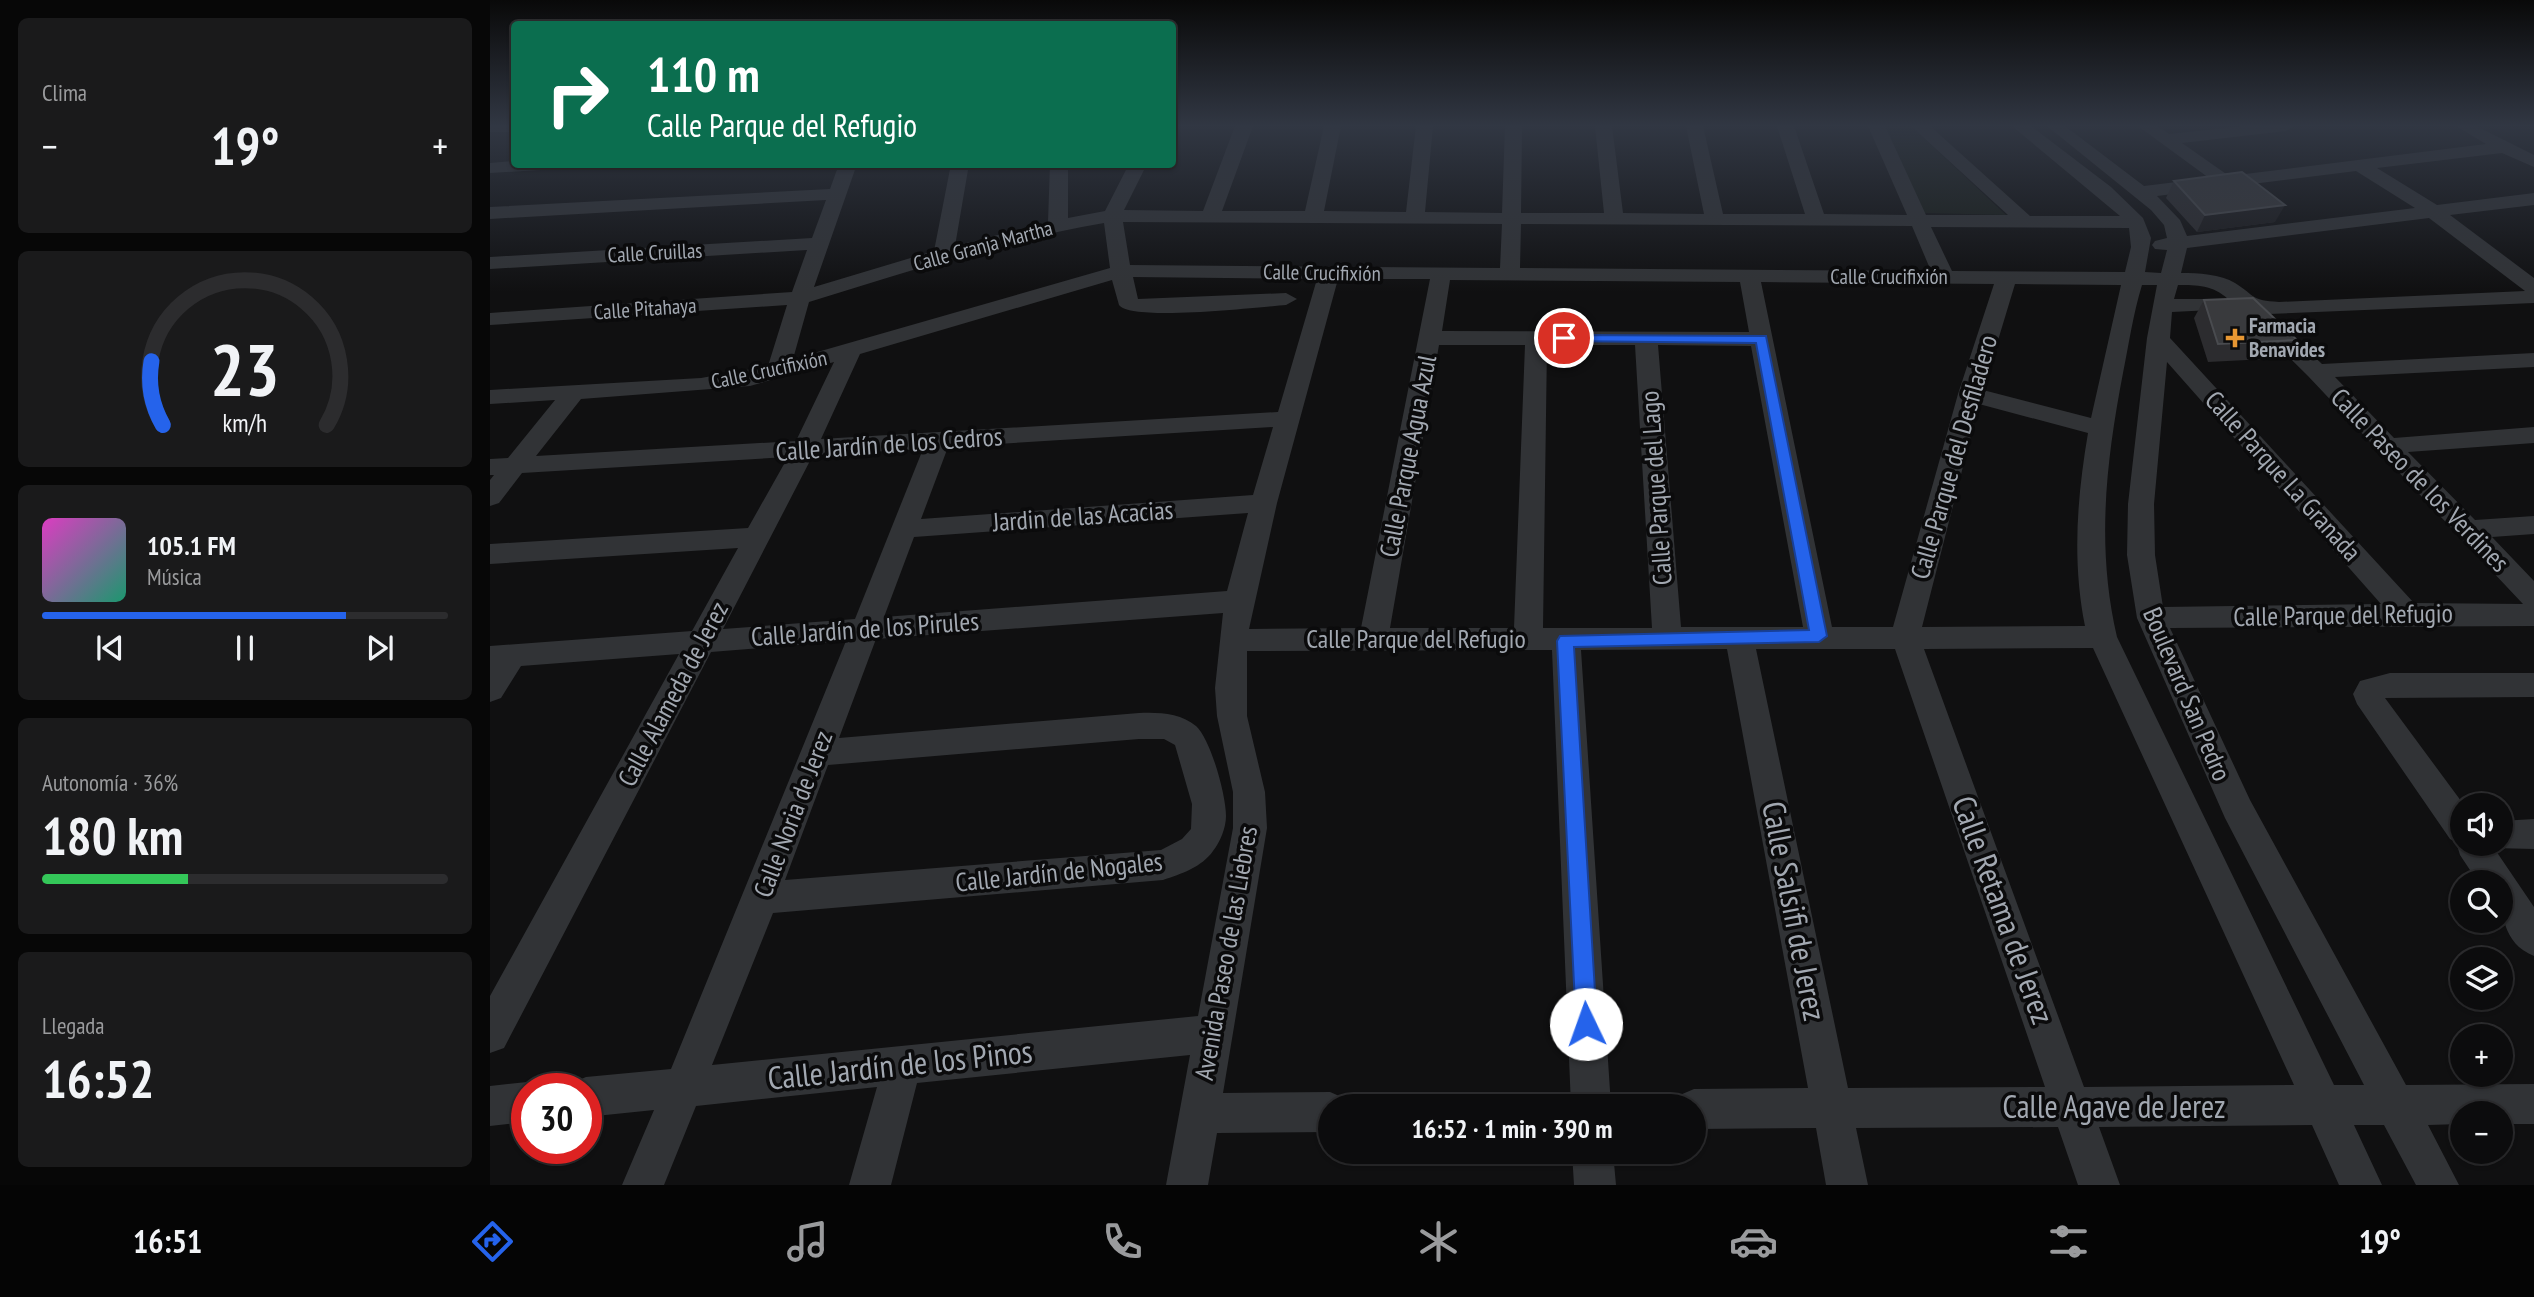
<!DOCTYPE html>
<html lang="es">
<head>
<meta charset="utf-8">
<style>
	:root { --surface:#0c0c0d; --page:#1a1a1b; --text:#f1f3f6; --muted:#9a9b9d; --line:#2c2c2e; --accent:#2563eb }
	body { margin:0; font-family:"PT Sans Narrow",sans-serif; background:var(--page); color:var(--text); height:100vh; display:flex; flex-direction:column; font-size:26px; white-space:nowrap }
	* { box-sizing:border-box; margin:0 }
	p { font-size:23px; color:var(--muted) }
	.icon { flex:none; width:38px; height:38px; fill:none; stroke:currentColor; stroke-width:2; stroke-linecap:round; stroke-linejoin:round }
	.map { position:relative; flex:1; overflow:hidden }
	.details { display:flex; flex-direction:column; gap:18px; padding:18px; background:#070707; width:490px }
	.details>* { flex:none }
	.top-card { position:absolute; left:21px; top:21px; width:665px; height:147px; border-radius:7px; box-shadow:0 2px 5px #0004,0 0 0 2px var(--line); background:#0b6e4f; color:#fff; overflow:hidden }
	.tools { position:absolute; left:1960px; top:793px; display:grid; gap:14px }
	.tools a { display:grid; place-items:center; width:63px; height:63px; border-radius:50%; background:var(--surface); box-shadow:0 2px 5px #0004,0 0 0 2px var(--line); font-size:35px }
	.speed { position:absolute; left:21px; top:1073px; display:flex; gap:14px; font-size:35px; font-weight:700; text-align:center }
	.speed>* { display:grid; place-content:center; width:91px; height:91px; border-radius:50%; background:var(--surface); box-shadow:0 2px 5px #0004,0 0 0 2px var(--line); line-height:1 }
	.speed .limit { border:10px solid #d22; background:#fff; color:#111 }
	.pin { position:absolute; display:grid; place-items:center; width:60px; height:60px; color:#fff; margin:-30px; border:4px solid #fff; border-radius:50%; box-shadow:0 2px 7px #0007 }
	.me { position:absolute; width:77px; margin:-38px; rotate:357deg; stroke-linejoin:round; filter:drop-shadow(0 0 5px #0008) }
	.turn { display:flex; align-items:center; gap:24px; height:147px; padding:0 21px; font-size:32px }
	.turn .icon { width:91px; height:91px; stroke-width:2.5 }
	.turn b { display:block; font-size:49px; line-height:60px }
	.big { font-size:52px; font-weight:600; line-height:1.1 }
	.details .card { flex:1; display:flex; flex-direction:column; justify-content:center; gap:10px; min-width:0; padding:0 24px; border-radius:10px; background:var(--page) }
	.details .dial { align-items:center; gap:0 }
	.dial svg { height:182px; overflow:visible; fill:none; stroke:var(--line); stroke-width:7; stroke-linecap:round; text-anchor:middle }
	.dial text { fill:var(--text); stroke:none }
	.song { display:flex; align-items:center; gap:21px }
	.cover { width:84px; height:84px; border-radius:10px; background:linear-gradient(135deg,hsl(310 70% 55%),hsl(160 70% 35%)) }
	.played { height:7px; border-radius:4px; background:linear-gradient(90deg,var(--accent) 75%,var(--line) 75%) }
	.keys { display:flex; justify-content:space-around; direction:ltr }
	.heat { display:flex; justify-content:space-between; align-items:center; font-size:38px; direction:ltr }
	.charge { height:10px; border-radius:5px; background:linear-gradient(90deg,#34c759 36%,var(--line) 0) }
	.trip { position:absolute; left:828px; top:1094px; width:388px; height:70px; border-radius:35px; background:var(--surface); box-shadow:0 2px 5px #0004,0 0 0 2px var(--line); font-weight:600; line-height:70px; text-align:center }
	.menu { display:flex; height:112px; justify-content:space-around; align-items:center; background:#050505; color:var(--muted) }
	.menu .icon { width:49px; height:49px }
	.menu .selected { color:var(--accent) }
	.menu b { font-size:32px; color:var(--text) }
	main { display:flex; flex:1; min-height:0 }
	.map>svg:first-child { display:block }
	.green { fill:#171c17 }
	.lines { fill:none; stroke-linecap:round; stroke-linejoin:round }
	.minor { fill:#313336; fill-rule:evenodd }
	.wall { fill:#2c2c2f }
	.shaded-wall { fill:#1b1b1d }
	.building { fill:#393a3d; stroke:#494b4f; stroke-width:2 }
	.route { fill:#2563eb; stroke:#184099; stroke-width:2 }
	.poi-dot { fill:#e79733; stroke:#0b0b0c; stroke-width:2.5 }
	.labels { text-anchor:middle; stroke-width:7; stroke-linejoin:round; paint-order:stroke }
	.far-street-label { font-size:21px; fill:#a2a8b1; stroke:#0b0b0c }
	.far-poi-label { font-size:21px; font-weight:bold; fill:#a2a8b1; stroke:#0b0b0c; text-anchor:start }
	.street-label { font-size:26px; fill:#a2a8b1; stroke:#0b0b0c }
	.near-street-label { font-size:32px; fill:#a2a8b1; stroke:#0b0b0c }
</style>
</head>
<body>
<main>
<section class="details">
<div class="card"><p>Clima</p>
<div class="heat"><a>−</a><b class="big">19°</b><a>+</a></div>
</div>
<div class="card dial"><svg viewBox="0 0 100 80">
<path d="M14 69A42 42 0 1 1 86 69"/>
<path d="M14 69A42 42 0 0 1 9 41" stroke="#2563eb"/>
<text x="50" y="56" font-size="32" font-weight="700">23</text>
<text x="50" y="72" font-size="11">km/h</text>
</svg></div>
<div class="card">
<div class="song"><i class="cover"></i><div><b>105.1 FM</b><p>Música</p></div></div>
<div class="played"></div>
<div class="keys"><svg class="icon" aria-label="previous" viewBox="0 0 24 24"><path d="M18 5L8 12l10 7zM5 5v14"/></svg><svg class="icon" aria-label="pause" viewBox="0 0 24 24"><path d="M8 5v14M16 5v14"/></svg><svg class="icon" aria-label="next" viewBox="0 0 24 24"><path d="M6 5l10 7-10 7zM19 5v14"/></svg></div>
</div>
<div class="card"><p>Autonomía · 36%</p><b class="big">180 km</b><div class="charge"></div></div>
<div class="card"><p>Llegada</p><b class="big">16:52</b></div>
</section>
<div class="map">
<svg width="2044" height="1185" viewBox="0 0 2044 1185">
	<rect width="100%" height="100%" fill="#101011"/>
	<!-- green -->
	<path class="green" d="M1394,126H1421L1516,215L1434,213Z"/>
	<g class="lines">
		<!-- minor -->
		<path class="minor" d="M0,126H24V132H0Z
			M745,126H763L732,211H815L834,126H851L834,211L916,212L926,126H943L935,212L1012,213L1015,126H1032L1031,213H1114L1105,126H1122L1133,213L1214,214L1196,126H1213L1233,214H1315L1287,126H1304L1334,214L1417,215L1378,126H1395L1436,215H1518L1421,126H1440L1540,216H1630L1522,126H1541L1621,187L1653,218L1661,238L1655,272L1671,273L1677,250L1665,249L1662,245L1665,241L1677,238L1674,225L1661,210L1557,126H1575L1654,186L1719,178L1648,126H1667L1679,134L1755,126H1804L1796,131L1692,143L1739,176L1996,144L1966,126H1986L2044,155V167L2012,153L1887,168L1947,205L2044,193V205L1960,215L2044,278V303L1779,314L1832,364L2044,353V367L1845,377L1904,438L2044,427V443L1918,452L1985,520L2044,516V534L2002,537L2044,581V626L1680,628L1760,800L1916,1085L2044,1084V1124H2011V1113H1972V1124L1938,1125L1969,1185H1926L1894,1125H1864L1892,1185H1849L1822,1125L1609,1127L1630,1185H1588L1568,1127L1366,1128L1378,1185H1336L1326,1128L1204,1129V1106H1185L1190,1095L1204,1089L1318,1088L1237,649L1091,650L1121,1106H1081L1062,650L757,651V716L775,792L777,828L733,1093L840,1092L854,1098L858,1106H840V1132L727,1133L718,1185H676L700,1055L427,1083L401,1185H359L387,1087L206,1106L174,1185H132L164,1110L96,1117V1088H80L82,1083L96,1077L181,1069L356,641L221,652L14,1048L0,1053V996L189,654L31,666L11,698L0,702V646L202,631L248,548L0,564V544L258,528L298,457L32,473L9,503L0,506V480L4,475H0V459L18,458L65,400L0,404V390L211,378L278,366L297,305L0,325V313L302,292L317,250L0,269V257L322,238L336,200L0,219V207L340,189L349,164H367L324,287L444,251L461,164H479L465,246L558,222L560,164H578V218L615,211L639,164H657L634,210L713,211ZM1866,171L1925,208L1697,236L1690,220L1667,196ZM1939,218L2035,291L1789,302C1760,300 1767,297 1745,283C1731,274 1708,273 1691,273L1697,248ZM633,222L1012,224L1010,268L640,265ZM614,223L620,268L303,359L319,302C416,272 513,240 614,223ZM1031,224L1422,226L1441,271L1030,268ZM1441,227L1639,228L1641,247L1635,272L1462,271ZM643,277L827,279L788,412L331,439L370,354L622,280L629,305C641,322 770,307 796,305L807,299L796,293L648,299ZM848,279H940L871,628L759,629L787,503ZM960,280L1250,282L1259,332L952,331ZM1271,282L1504,284L1468,394L1403,627H1342ZM1525,284L1631,285L1601,418L1493,390ZM1652,285H1667L1657,338L1638,504L1637,555L1647,618L1735,818L1874,1085H1844L1627,637C1606,547 1616,462 1633,373C1639,344 1643,314 1652,285ZM1688,285C1707,285 1723,285 1738,299H1684ZM1722,310L1753,312L1818,376L2033,604L1924,603L1680,338L1682,312ZM949,345H1035L1024,628H900ZM1057,345H1145L1162,628H1053ZM1168,345L1261,346L1313,627H1191ZM344,362L306,441L46,456L91,399L260,386ZM1677,362L1891,604L1673,607L1665,555L1664,504ZM1489,404L1598,433C1587,498 1582,561 1595,626L1432,627ZM783,427L763,495L431,519L458,447ZM433,449L365,619L233,629L323,455ZM758,513L737,591L394,617L424,537ZM733,613L725,688L727,716L743,792V828L708,1016L222,1065L283,913L673,880C691,874 712,867 723,851C730,842 736,828 736,816C736,795 721,740 706,726C691,713 667,712 649,713L349,738L386,639ZM1603,648L1804,1085L1594,1087L1434,649ZM1266,649H1405L1555,1087L1358,1088ZM649,739H674L685,745L702,804L701,829L692,839L671,850L295,880L338,765Z
			M24,161V164H76L67,169L0,173V163Z
			M1900,673H2044V697L1895,698L1974,805L1972,844H2011V821L2044,819V849L2004,848L2044,907V956C2012,943 2011,912 2011,882H1988L1970,855L1966,842L1960,839L1867,704L1863,694L1870,681Z
			M37,1082L51,1088H37V1122L0,1126V1086Z
			M1082,1152H1123L1126,1185H1084Z"/>
	</g>
	<!-- wall -->
	<path class="wall" d="M1684,181L1785,222L1707,232L1676,198Z
		M1714,300L1807,340L1796,358L1718,362L1704,318Z"/>
	<!-- shaded-wall -->
	<path class="shaded-wall" d="M1795,205L1785,222L1707,232L1715,215Z"/>
	<!-- building -->
	<path class="building" d="M1752,172L1795,205L1715,215L1684,181Z
		M1763,298L1807,340L1728,344L1714,300Z"/>
	<!-- sky -->
	<linearGradient id="sky" x2="0" y2="1"><stop stop-color="#090909"/><stop offset="0.43" stop-color="#313743"/><stop offset="1" stop-color="#313743" stop-opacity="0"/></linearGradient>
	<rect width="2044" height="292" fill="url(#sky)"/>
	<!-- route -->
	<path class="route" d="M1074,335L1276,336L1337,636L1329,642L1084,647L1107,1024L1104,1032L1096,1035L1089,1032L1086,1024L1067,641L1070,636L1319,630L1266,343L1069,341L1068,338Z"/>
	<!-- markers -->
	<path class="poi-dot" d="M1741.5 327.5h7v7h7v7h-7v7h-7v-7h-7v-7h7z"/>
	<g class="labels">
		<!-- far-street labels -->
		<g class="far-street-label">
			<text transform="translate(493 246) rotate(-15)" y="7">Calle Granja Martha</text>
			<text transform="translate(165 253) rotate(-3)" y="7">Calle Cruillas</text>
			<text transform="translate(832 273) rotate(1)" y="7">Calle Crucifixión</text>
			<text x="1399" y="284">Calle Crucifixión</text>
			<text transform="translate(155 309) rotate(-4)" y="7">Calle Pitahaya</text>
			<text transform="translate(279 370) rotate(-12)" y="7">Calle Crucifixión</text>
		</g>
		<!-- far-poi labels -->
		<g class="far-poi-label">
			<text x="1759" y="333">Farmacia<tspan x="1759" dy="24">Benavides</tspan></text>
		</g>
		<!-- street labels -->
		<g class="street-label">
			<text transform="translate(399 444) rotate(-4)" y="9">Calle Jardín de los Cedros</text>
			<text transform="translate(918 456) rotate(-79)" y="9">Calle Parque Agua Azul</text>
			<text transform="translate(1464 457) rotate(-74)" y="9">Calle Parque del Desfiladero</text>
			<text transform="translate(1793 476) rotate(48)" y="9">Calle Parque La Granada</text>
			<text transform="translate(1930 480) rotate(46)" y="9">Calle Paseo de los Verdines</text>
			<text transform="translate(1166 488) rotate(-94)" y="9">Calle Parque del Lago</text>
			<text transform="translate(593 516) rotate(-4)" y="9">Jardin de las Acacias</text>
			<text transform="translate(1853 615) rotate(-1)" y="9">Calle Parque del Refugio</text>
			<text transform="translate(375 629) rotate(-4)" y="9">Calle Jardín de los Pirules</text>
			<text x="926" y="648">Calle Parque del Refugio</text>
			<text transform="translate(183 694) rotate(-62)" y="9">Calle Alameda de Jerez</text>
			<text transform="translate(1697 694) rotate(67)" y="9">Boulevard San Pedro</text>
			<text transform="translate(303 814) rotate(-69)" y="9">Calle Noria de Jerez</text>
			<text transform="translate(569 872) rotate(-6)" y="9">Calle Jardín de Nogales</text>
			<text transform="translate(736 953) rotate(-80)" y="9">Avenida Paseo de las Liebres</text>
		</g>
		<!-- near-street labels -->
		<g class="near-street-label">
			<text transform="translate(1513 910) rotate(70)" y="11">Calle Retama de Jerez</text>
			<text transform="translate(1304 911) rotate(79)" y="11">Calle Salsifi de Jerez</text>
			<text transform="translate(410 1065) rotate(-6)" y="11">Calle Jardín de los Pinos</text>
			<text x="1624" y="1118">Calle Agave de Jerez</text>
		</g>
	</g>
</svg>
<div class="tools">
<a><svg class="icon" aria-label="sound" viewBox="0 0 24 24"><path d="M4 9h4l5-4v14l-5-4H4zM17 9q2 3 0 6"/></svg></a>
<a><svg class="icon" aria-label="search" viewBox="0 0 24 24"><circle cx="10" cy="10" r="6"/><path d="M15 15l6 6"/></svg></a>
<a><svg class="icon" aria-label="layers" viewBox="0 0 24 24"><path d="M12 4l9 5-9 5-9-5zM3 14l9 5 9-5"/></svg></a>
<a>+</a>
<a>−</a>
</div>
<div class="speed"><div class="limit">30</div></div>
<div class="pin" style="left:1074px;top:338px;background:#d93025"><svg class="icon" aria-label="arrive" viewBox="0 0 24 24"><path d="M6 21V4h12l-3 4 3 4H6"/></svg></div>
<svg class="me" style="left:1096px;top:1024px" viewBox="-20 -20 40 40"><circle r="19" fill="#fff"/><path d="M0-13L10 11 0 6-10 11z" fill="#2563eb"/></svg>
<div class="trip">16:52 · 1 min · 390 m</div>
<div class="top-card">
<div class="turn"><svg class="icon" aria-label="right" viewBox="0 0 24 24"><path d="M7 20v-9h11M14 6l5 5-5 5"/></svg><div><b>110 m</b>Calle Parque del Refugio</div></div>
</div>
</div>
</main>
<nav class="menu">
<b>16:51</b>
<svg class="icon selected" aria-label="directions" viewBox="0 0 24 24"><path d="M12 3l9 9-9 9-9-9zM9 14v-3h6M13 9l2 2-2 2"/></svg>
<svg class="icon" aria-label="music" viewBox="0 0 24 24"><path d="M9 18V5l10-2v13"/><circle cx="6" cy="18" r="3"/><circle cx="16" cy="16" r="3"/></svg>
<svg class="icon" aria-label="phone" viewBox="0 0 24 24"><path d="M5 4h4l2 5-3 2q2 4 5 5l2-3 5 2v4C11 20 4 13 5 4z"/></svg>
<svg class="icon" aria-label="climate" viewBox="0 0 24 24"><path d="M12 3v18M4 7l16 10M4 17L20 7"/></svg>
<svg class="icon" aria-label="car" viewBox="0 0 24 24"><path d="M5 17H2v-5l4-1 3-4h7l3 4 3 1v5h-3M9 17h6M6 11h13"/><circle cx="7" cy="17" r="2"/><circle cx="17" cy="17" r="2"/></svg>
<svg class="icon" aria-label="filters" viewBox="0 0 24 24"><path d="M4 7h16M4 17h16"/><circle cx="9" cy="7" r="2"/><circle cx="15" cy="17" r="2"/></svg>
<b>19°</b>
</nav>
</body>
</html>
